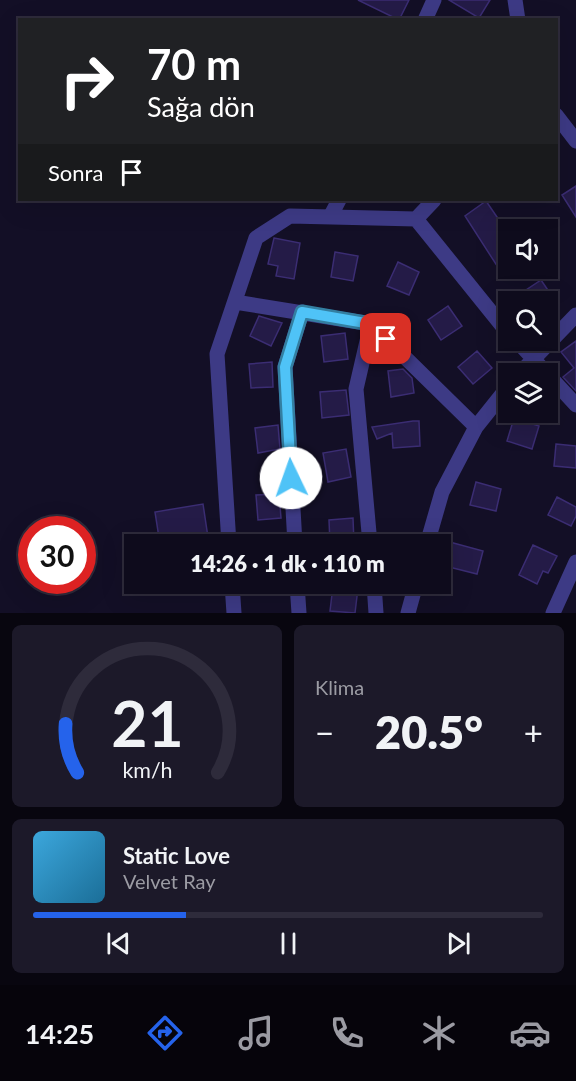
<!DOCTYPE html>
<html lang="tr">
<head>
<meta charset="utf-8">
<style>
	:root { --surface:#0e0b1c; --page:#1c1929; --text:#f1f3f6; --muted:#9b9ba3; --line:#2e2b3b; --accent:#2563eb }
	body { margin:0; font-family:Lato,sans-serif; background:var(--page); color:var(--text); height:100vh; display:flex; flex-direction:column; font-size:22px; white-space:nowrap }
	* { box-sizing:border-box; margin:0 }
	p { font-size:20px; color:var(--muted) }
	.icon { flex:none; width:33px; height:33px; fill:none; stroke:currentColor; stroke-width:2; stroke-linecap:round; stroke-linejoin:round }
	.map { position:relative; height:613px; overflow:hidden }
	.details { display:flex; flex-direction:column; gap:12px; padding:12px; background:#08060f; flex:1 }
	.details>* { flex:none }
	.banner { position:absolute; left:18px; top:18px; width:540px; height:183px; border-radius:0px; box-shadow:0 6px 24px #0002,0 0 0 2px var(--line); background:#202124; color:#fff; overflow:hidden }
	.tools { position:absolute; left:498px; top:219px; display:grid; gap:12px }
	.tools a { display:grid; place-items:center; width:60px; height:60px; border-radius:0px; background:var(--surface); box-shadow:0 6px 24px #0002,0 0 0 2px var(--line); font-size:30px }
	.speed { position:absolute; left:18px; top:516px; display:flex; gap:12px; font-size:30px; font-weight:700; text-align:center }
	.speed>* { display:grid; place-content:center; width:78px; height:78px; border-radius:50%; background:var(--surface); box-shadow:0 6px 24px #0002,0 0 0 2px var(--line); line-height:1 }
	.speed .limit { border:9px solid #d22; background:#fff; color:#111 }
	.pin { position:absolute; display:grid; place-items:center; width:51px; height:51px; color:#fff; margin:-26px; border-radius:12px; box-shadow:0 3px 9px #0006 }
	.me { position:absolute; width:66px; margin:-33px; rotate:357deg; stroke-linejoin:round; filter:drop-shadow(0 0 4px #0008) }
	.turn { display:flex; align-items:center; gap:21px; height:126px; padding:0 30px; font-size:27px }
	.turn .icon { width:78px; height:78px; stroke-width:2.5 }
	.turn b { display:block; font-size:42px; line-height:51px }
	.then { display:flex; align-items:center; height:57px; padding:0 30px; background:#0003; gap:12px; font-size:22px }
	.big { font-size:45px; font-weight:800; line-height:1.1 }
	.details .card { flex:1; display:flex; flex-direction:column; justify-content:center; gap:9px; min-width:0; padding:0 21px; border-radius:9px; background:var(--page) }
	.details .dial { align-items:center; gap:0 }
	.dial svg { height:156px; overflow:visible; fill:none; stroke:var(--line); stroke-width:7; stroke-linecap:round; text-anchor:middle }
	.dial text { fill:var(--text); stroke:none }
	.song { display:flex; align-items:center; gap:18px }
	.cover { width:72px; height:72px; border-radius:9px; background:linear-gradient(135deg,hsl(200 70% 55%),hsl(200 70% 35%)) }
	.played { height:6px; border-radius:3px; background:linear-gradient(90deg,var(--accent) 30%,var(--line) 30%) }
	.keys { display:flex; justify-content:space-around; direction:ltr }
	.heat { display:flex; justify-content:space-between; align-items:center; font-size:33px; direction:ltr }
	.details .tiles { flex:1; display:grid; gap:12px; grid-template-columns:1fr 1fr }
	.card:last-child { grid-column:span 2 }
	.trip { position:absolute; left:124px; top:534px; width:327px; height:60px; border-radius:0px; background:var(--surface); box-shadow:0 6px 24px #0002,0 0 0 2px var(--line); font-weight:800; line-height:60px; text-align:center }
	.menu { display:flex; height:96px; justify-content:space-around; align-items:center; background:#06040b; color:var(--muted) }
	.menu .icon { width:42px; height:42px }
	.menu .selected { color:var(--accent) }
	.menu b { font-size:27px; color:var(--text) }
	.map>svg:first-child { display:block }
	.building { fill:#241b47; stroke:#3b2d73; stroke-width:1.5 }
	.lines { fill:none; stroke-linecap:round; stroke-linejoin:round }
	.minor { stroke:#3d3a85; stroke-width:15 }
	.route-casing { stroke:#337fa1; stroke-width:15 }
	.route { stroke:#4fc3f7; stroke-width:10 }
</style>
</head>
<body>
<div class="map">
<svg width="576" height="613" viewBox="0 0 576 613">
	<rect width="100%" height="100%" fill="#130f26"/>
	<!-- building -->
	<path class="building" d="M358,0H409L399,20Z
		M449,0H490L479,18Z
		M576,186V217L562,195Z
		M486,201L508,233V267L501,272L465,216Z
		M274,238L300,243L294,279L276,276L278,266L268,264Z
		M335,252L358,256L353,281L331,277Z
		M398,262L419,272L409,295L387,286Z
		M541,280L556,302H508Z
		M448,306L462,326L441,340L428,320Z
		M259,316L282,323L271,346L250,336Z
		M345,333L348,359L324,362L321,336Z
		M576,341V391L563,377L574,368L561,352Z
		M477,351L492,368L473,384L458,367Z
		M272,362L273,387L251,388L249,364Z
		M403,369L412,378L414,393L391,397L388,371Z
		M346,390L349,415L322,418L320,392Z
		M514,418L539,426L532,449L507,441Z
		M413,421H419L420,446L393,448L392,433L377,439L372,427Z
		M278,425L280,449L258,453L255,428Z
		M556,444L576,446V468L554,466Z
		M346,449L351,477L328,482L323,453Z
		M476,482L501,489L496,511L470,505Z
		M279,494L281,518L258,520L256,495Z
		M557,497L576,507V516L571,526L548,515Z
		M203,504L209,544H160L155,512Z
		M353,518L354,544H330L329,520Z
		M446,541L483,551L477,574L441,565Z
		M533,545L557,556L548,573L543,571L537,584L519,575Z
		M333,586L358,588L355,613L330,611Z"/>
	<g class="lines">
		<!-- minor -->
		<path class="minor" d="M515,0L518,20
			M425,20L434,0
			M556,115L576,141
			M330,217L339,200
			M416,219L508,333
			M235,302L371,324L476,427
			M516,340L576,405
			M519,374L576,315
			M229,544L217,354L256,238L290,216L416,219L434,200
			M295,544L285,367L302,312
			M370,544L356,389L371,324
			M427,544L442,492L476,427L508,387
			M232,584L234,613
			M297,584L299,613
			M374,584L376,613
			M408,613L416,584
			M553,613L576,562"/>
	</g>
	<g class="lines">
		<defs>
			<path id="route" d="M291,478L285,367L302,312L371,324L386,339"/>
		</defs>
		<!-- route casing -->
		<use href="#route" class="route-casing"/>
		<!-- route -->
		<use href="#route" class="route"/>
	</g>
</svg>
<div class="tools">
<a><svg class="icon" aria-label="sound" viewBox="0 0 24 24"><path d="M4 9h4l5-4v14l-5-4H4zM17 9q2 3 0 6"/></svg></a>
<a><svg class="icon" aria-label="search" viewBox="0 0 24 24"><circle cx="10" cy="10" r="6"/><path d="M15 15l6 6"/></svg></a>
<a><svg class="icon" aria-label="layers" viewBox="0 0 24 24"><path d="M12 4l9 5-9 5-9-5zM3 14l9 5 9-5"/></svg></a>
</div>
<div class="speed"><div class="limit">30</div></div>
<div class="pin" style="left:386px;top:339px;background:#d93025"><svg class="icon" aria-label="arrive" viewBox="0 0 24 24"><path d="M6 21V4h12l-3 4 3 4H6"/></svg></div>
<svg class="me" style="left:291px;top:478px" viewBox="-20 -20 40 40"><circle r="19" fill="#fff"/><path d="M0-13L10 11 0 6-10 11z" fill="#4fc3f7"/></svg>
<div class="trip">14:26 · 1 dk · 110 m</div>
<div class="banner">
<div class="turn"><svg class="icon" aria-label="right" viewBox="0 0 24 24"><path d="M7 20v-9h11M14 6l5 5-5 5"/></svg><div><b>70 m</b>Sağa dön</div></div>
<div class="then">Sonra<svg class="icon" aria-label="arrive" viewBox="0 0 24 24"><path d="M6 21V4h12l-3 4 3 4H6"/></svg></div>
</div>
</div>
<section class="details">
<div class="tiles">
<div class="card dial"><svg viewBox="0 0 100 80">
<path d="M14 69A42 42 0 1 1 86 69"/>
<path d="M14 69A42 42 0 0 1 8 44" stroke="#2563eb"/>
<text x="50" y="56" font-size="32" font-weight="700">21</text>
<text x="50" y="72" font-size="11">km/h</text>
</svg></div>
<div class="card"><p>Klima</p>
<div class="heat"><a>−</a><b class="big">20.5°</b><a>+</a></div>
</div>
<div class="card">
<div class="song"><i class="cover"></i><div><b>Static Love</b><p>Velvet Ray</p></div></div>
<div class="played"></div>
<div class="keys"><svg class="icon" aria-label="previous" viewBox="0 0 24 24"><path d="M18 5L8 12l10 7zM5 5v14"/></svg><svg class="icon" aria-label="pause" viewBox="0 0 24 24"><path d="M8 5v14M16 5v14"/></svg><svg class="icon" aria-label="next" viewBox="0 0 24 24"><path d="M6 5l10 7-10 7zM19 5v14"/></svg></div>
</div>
</div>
</section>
<nav class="menu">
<b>14:25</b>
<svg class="icon selected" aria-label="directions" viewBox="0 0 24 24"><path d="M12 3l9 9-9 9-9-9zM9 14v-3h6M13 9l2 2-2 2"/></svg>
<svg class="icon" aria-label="music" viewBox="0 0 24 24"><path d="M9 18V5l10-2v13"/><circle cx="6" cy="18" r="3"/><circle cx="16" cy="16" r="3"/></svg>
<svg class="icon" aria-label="phone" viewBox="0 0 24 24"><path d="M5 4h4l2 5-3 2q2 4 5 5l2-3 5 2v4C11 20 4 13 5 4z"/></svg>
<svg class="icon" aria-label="climate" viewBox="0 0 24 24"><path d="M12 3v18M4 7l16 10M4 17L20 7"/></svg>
<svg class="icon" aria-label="car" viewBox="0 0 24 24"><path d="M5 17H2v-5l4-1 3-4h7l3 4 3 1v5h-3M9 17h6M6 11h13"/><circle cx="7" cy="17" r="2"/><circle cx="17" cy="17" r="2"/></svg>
</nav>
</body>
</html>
